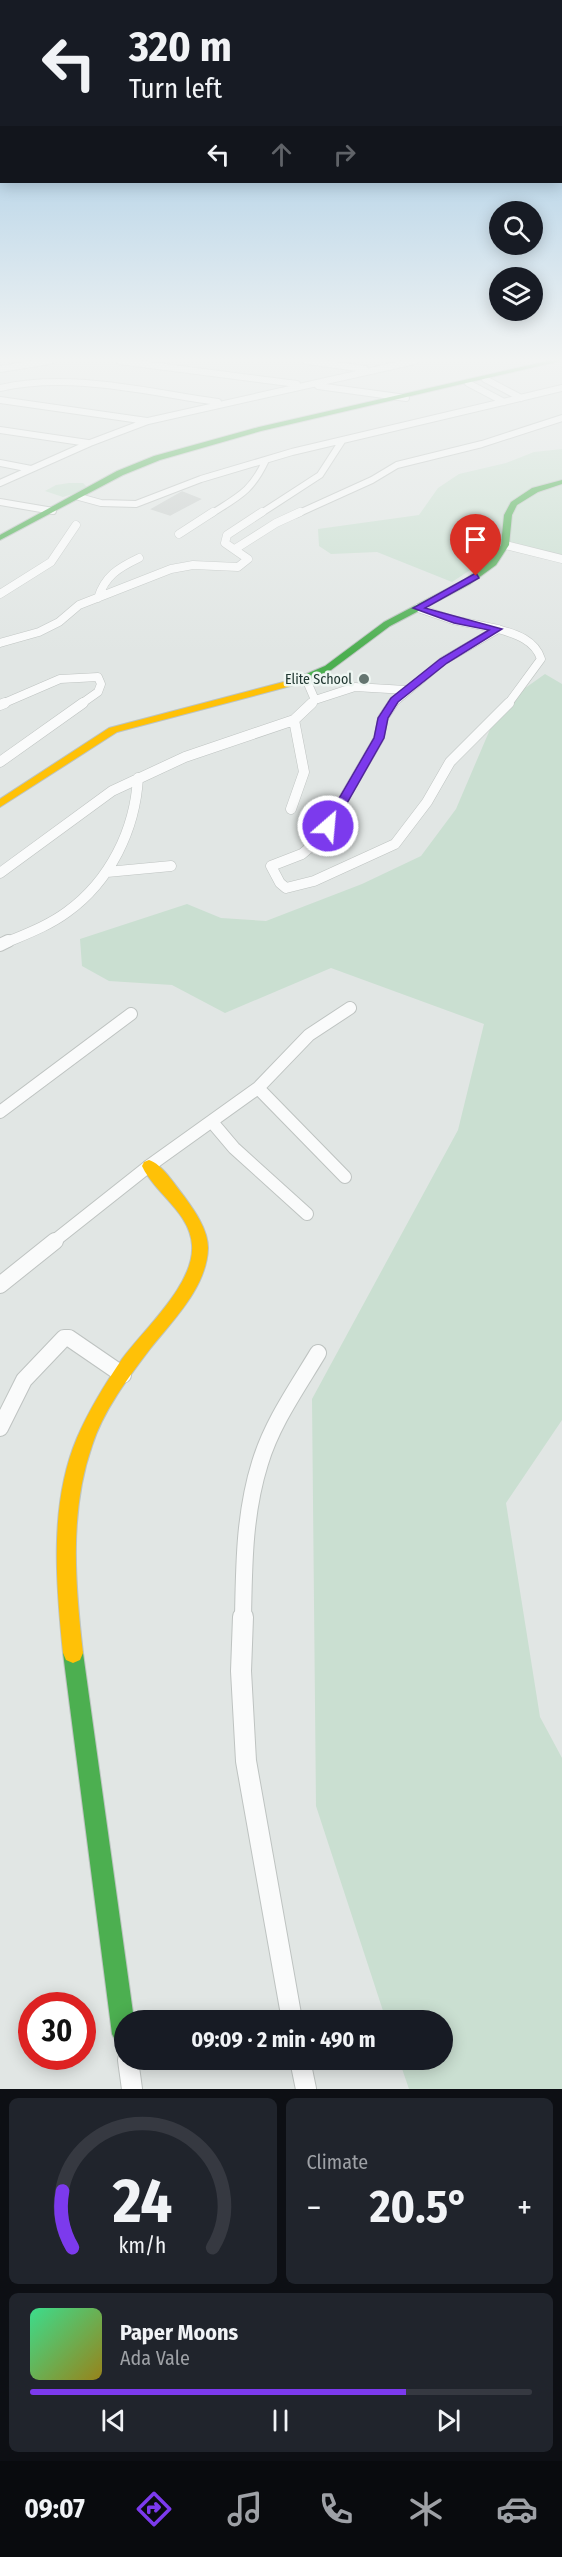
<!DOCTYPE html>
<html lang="en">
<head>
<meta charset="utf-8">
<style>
	:root { --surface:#171b24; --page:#20242c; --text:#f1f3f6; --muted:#9ea1a6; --line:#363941; --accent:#7c3aed }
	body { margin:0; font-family:"Fira Sans Condensed",sans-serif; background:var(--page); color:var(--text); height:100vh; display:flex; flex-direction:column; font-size:22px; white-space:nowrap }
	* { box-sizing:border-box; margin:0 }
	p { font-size:20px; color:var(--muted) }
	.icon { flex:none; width:33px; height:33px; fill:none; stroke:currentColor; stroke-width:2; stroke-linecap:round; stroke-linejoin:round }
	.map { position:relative; height:2089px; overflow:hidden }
	.details { display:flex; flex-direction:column; gap:9px; padding:9px; background:#0d0f14; flex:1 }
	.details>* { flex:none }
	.hud { position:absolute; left:0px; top:0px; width:562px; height:183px; box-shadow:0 3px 15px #0003; background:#171b24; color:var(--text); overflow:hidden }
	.tools { position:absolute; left:489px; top:201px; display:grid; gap:12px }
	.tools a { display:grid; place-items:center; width:54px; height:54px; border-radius:50%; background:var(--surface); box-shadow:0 3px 15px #0003; font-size:30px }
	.speed { position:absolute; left:18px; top:1992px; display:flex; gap:12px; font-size:30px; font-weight:700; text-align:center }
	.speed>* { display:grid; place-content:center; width:78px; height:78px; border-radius:50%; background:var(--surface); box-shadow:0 3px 15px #0003; line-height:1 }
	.speed .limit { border:9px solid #d22; background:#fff; color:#111 }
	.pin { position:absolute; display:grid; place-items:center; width:51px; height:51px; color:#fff; margin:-62px -26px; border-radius:50% 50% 50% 0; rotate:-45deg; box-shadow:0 0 6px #0007 }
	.pin .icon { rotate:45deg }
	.me { position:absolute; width:66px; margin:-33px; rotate:27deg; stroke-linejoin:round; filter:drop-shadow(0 0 4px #0008) }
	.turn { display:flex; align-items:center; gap:21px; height:126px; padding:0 30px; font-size:27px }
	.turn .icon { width:78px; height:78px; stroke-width:2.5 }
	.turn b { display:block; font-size:42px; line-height:51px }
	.lanes { display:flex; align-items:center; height:57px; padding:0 30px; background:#0003; justify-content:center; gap:30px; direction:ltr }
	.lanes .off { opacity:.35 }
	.big { font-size:45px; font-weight:700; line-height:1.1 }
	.details .card { flex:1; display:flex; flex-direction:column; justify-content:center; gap:9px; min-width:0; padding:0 21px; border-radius:9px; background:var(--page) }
	.details .dial { align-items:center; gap:0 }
	.dial svg { height:156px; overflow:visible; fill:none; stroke:var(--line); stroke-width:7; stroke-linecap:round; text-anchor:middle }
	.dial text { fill:var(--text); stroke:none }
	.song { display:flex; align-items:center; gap:18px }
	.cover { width:72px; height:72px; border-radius:9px; background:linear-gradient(135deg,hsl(150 70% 55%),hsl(50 70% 35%)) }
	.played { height:6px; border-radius:3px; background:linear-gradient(90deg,var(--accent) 75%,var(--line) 75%) }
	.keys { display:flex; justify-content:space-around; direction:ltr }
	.heat { display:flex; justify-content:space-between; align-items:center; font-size:33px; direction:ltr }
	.details .tiles { flex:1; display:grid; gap:9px; grid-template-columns:1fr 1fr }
	.card:last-child { grid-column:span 2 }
	.trip { position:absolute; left:114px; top:2010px; width:339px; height:60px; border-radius:30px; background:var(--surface); box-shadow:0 3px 15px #0003; font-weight:700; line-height:60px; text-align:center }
	.menu { display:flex; height:96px; justify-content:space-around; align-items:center; background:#090b0e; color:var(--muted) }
	.menu .icon { width:42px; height:42px }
	.menu .on { color:var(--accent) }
	.menu b { font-size:27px; color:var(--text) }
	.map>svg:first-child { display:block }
	.green { fill:#cadfd1 }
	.building { fill:#cacfcd; stroke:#cacfcd; stroke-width:1.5 }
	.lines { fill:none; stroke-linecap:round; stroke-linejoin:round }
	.street-far5-casing { stroke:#bec3c1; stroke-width:8 }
	.street-far4-casing { stroke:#bec3c1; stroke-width:9 }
	.street-far3-casing { stroke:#bec3c1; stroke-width:11 }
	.street-far2-casing { stroke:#bec3c1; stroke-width:14 }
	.street-far1-casing { stroke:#bec3c1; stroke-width:18 }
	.street-casing { stroke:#bec3c1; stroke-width:22 }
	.fast-casing { stroke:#bdc4c1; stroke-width:2 }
	.slow-casing { stroke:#bdc4c1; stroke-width:2 }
	.street-far5 { stroke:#fafbfb; stroke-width:6 }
	.street-far4 { stroke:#fafbfb; stroke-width:8 }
	.street-far3 { stroke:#fafbfb; stroke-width:10 }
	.street-far2 { stroke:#fafbfb; stroke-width:12 }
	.street-far1 { stroke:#fafbfb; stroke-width:16 }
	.street { stroke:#fafbfb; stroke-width:20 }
	.fast { fill:#4caf50; fill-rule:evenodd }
	.slow { fill:#ffc107; fill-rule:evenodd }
	.route { fill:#7c3aed; stroke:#51269a; stroke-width:1.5 }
	.poi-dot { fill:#647570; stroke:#eef6f2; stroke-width:2 }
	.labels { text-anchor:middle; stroke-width:5; stroke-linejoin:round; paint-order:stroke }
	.far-poi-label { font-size:14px; fill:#213832; stroke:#eef6f2; text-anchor:end }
</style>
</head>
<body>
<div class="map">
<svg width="562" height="2089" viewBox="0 0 562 2089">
	<rect width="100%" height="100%" fill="#e1e6e4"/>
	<!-- green -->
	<path class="green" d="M562,449V557L493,543L481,563L452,582L377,552L331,554L319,546L318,529L419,515L438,488L459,474L506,463L534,452Z
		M69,483H83L89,489L63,497L45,491L56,485Z
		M545,674L562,684V1420L506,1503L540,1717L562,1758V2089H409L399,2060H442V2020H386L316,1806L312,1399L458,1130L484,1024L331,968L225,1013L172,985L109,981L82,966L80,939L187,904L221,918L266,921L362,884L421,856L456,809L500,706Z"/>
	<!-- building -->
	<path class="building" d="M182,492L200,499L170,515L152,509Z"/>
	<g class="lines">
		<defs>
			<path id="street-far5" d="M119,361L297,384
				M307,361L365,369
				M0,369L50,361
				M485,379L521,398
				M468,383L504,402
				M318,386L406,398
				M0,388C71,372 146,392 218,402
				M0,400L147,421
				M0,430L88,443
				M0,463L31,469
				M0,483L90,443L148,421L415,361
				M79,497L101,503L136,504L201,479L292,452L562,388
				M0,502L53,511
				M211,514C239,496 251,492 266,460
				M260,514L320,475L342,441
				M297,514L372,480L397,465L482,444L562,418"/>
			<path id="street-far4" d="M179,534L213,512
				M505,545L562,559
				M235,549L276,523L300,512
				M0,594L51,562L76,525
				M98,598C105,576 118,568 139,558
				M418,608L453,620L498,629
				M498,629C516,634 535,640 541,659L508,704
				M0,643L39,632L59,622L79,605L171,569L193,565L238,567L248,559L225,543L227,535L262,512
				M306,679L315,700L311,704
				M315,700L355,687L406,690
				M2,704L60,679L98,677L101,684L98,692L81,704
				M392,704L443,661L498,629"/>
			<path id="street-far3" d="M393,703L383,718L379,738L321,838L302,854L271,866L280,883L286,888L314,881L395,844L427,802L450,762L509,703
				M0,705L5,703
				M0,762L83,703
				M291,809L304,772L294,720
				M107,872L171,866
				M0,873L112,791L185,757L294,720L312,703
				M5,943C26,934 48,926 67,912C110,881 135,830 138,778"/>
			<path id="street-far2" d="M0,945L8,941
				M258,1088L345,1177
				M0,1112L131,1014
				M212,1122L234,1148L307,1214
				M53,1242L149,1166L258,1088L309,1035L350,1008"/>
			<path id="street-far1" d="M0,1285L55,1241
				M0,1428L24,1380L64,1338H69L123,1375
				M243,1618C244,1566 244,1514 260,1463C272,1423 297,1388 318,1353"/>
			<path id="street" d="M243,1617L241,1671L246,1761L292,2020
				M128,2060L132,2089
				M300,2060L306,2089"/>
			<path id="fast" d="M547,361H560L261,431L160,460L123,475L0,540V535L117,471L154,456L259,427Z
				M562,480V484L538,492L517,505L512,515L509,545L496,565L470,584L390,626L331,670L298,684H292V680L325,666L384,622L464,580L490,561L501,545L504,515L511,502L532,488Z
				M73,1643L80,1646L83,1653L134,2020H124V2046L116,2042L112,2034L63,1653L66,1646Z"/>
			<path id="slow" d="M295,679L300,682L298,684L117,732L0,807V799L109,728Z
				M149,1160C162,1164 175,1185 183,1195C194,1210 208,1229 208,1248C207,1287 173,1320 150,1349C128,1378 103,1411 92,1446C69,1512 75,1584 83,1653L80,1660L73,1663L66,1660L63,1653C56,1583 49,1504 77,1438C89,1410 105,1384 122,1359C144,1329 195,1284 192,1245C190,1212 155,1194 142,1166L144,1162Z"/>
		</defs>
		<!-- street-far5 casing -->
		<use href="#street-far5" class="street-far5-casing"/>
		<!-- street-far4 casing -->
		<use href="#street-far4" class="street-far4-casing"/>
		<!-- street-far3 casing -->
		<use href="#street-far3" class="street-far3-casing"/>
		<!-- street-far2 casing -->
		<use href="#street-far2" class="street-far2-casing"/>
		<!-- street-far1 casing -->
		<use href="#street-far1" class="street-far1-casing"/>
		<!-- street casing -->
		<use href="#street" class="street-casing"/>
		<!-- fast casing -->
		<use href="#fast" class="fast-casing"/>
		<!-- slow casing -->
		<use href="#slow" class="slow-casing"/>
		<!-- street-far5 -->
		<use href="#street-far5" class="street-far5"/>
		<!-- street-far4 -->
		<use href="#street-far4" class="street-far4"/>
		<!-- street-far3 -->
		<use href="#street-far3" class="street-far3"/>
		<!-- street-far2 -->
		<use href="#street-far2" class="street-far2"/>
		<!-- street-far1 -->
		<use href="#street-far1" class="street-far1"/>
		<!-- street -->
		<use href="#street" class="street"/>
		<!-- fast -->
		<use href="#fast" class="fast"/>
		<!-- slow -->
		<use href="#slow" class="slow"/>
	</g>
	<!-- sky -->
	<linearGradient id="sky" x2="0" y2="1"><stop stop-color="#8cbde0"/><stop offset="0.55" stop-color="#f2f4f3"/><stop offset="1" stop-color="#f2f4f3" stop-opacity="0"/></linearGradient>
	<rect width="562" height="654" fill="url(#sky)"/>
	<!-- route -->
	<path class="route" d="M476,573L479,578L425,608L502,629L447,663L398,702L388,718L384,738L334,826L324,828L323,826L374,738L378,718L391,698L440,659L489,630L454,623L413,608Z"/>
	<!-- markers -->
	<circle class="poi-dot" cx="364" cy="679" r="6"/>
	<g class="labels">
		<!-- far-poi labels -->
		<g class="far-poi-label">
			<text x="352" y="684">Elite School</text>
		</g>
	</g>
</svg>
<div class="tools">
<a><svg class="icon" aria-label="search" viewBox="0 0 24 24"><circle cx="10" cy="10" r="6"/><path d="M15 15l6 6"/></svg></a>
<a><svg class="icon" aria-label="layers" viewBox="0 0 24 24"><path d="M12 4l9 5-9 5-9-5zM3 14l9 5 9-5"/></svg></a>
</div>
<div class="speed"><div class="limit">30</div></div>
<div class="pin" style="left:476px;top:576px;background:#d93025"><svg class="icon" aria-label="arrive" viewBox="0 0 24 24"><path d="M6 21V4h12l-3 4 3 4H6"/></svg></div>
<svg class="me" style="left:328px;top:826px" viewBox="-20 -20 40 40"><circle r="17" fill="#7c3aed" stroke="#fff" stroke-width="3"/><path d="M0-11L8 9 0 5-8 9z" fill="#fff"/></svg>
<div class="trip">09:09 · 2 min · 490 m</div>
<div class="hud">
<div class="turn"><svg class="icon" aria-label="left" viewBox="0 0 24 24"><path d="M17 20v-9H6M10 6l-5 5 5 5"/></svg><div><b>320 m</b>Turn left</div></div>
<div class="lanes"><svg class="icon" aria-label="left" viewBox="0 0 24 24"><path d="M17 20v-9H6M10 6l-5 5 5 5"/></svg><svg class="icon off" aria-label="ahead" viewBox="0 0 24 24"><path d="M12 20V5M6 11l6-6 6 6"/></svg><svg class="icon off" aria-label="right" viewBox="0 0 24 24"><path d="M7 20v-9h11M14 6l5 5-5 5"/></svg></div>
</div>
</div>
<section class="details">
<div class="tiles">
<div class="card dial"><svg viewBox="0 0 100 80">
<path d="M14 69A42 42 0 1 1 86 69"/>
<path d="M14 69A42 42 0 0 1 9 40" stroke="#7c3aed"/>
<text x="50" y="56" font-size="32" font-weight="700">24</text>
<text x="50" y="72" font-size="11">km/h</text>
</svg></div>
<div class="card"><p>Climate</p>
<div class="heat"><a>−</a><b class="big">20.5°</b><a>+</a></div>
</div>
<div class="card">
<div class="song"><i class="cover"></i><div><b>Paper Moons</b><p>Ada Vale</p></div></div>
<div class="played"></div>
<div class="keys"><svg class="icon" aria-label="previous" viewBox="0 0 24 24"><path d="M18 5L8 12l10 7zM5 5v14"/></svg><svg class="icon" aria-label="pause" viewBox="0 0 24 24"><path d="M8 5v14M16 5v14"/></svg><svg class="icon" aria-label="next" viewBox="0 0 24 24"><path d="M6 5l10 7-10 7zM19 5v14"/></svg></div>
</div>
</div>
</section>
<nav class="menu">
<b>09:07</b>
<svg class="icon on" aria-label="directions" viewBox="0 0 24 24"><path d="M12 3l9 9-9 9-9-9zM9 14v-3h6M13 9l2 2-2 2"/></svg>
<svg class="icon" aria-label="music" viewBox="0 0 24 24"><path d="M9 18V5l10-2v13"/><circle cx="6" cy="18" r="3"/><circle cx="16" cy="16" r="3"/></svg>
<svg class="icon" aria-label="phone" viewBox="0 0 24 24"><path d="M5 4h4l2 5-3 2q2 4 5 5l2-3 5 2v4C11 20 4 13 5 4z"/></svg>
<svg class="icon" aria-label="climate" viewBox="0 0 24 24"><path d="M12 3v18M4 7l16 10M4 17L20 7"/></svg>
<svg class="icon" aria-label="car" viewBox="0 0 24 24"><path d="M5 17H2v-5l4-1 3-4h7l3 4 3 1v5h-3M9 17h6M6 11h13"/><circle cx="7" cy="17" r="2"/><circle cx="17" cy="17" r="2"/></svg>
</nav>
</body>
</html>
